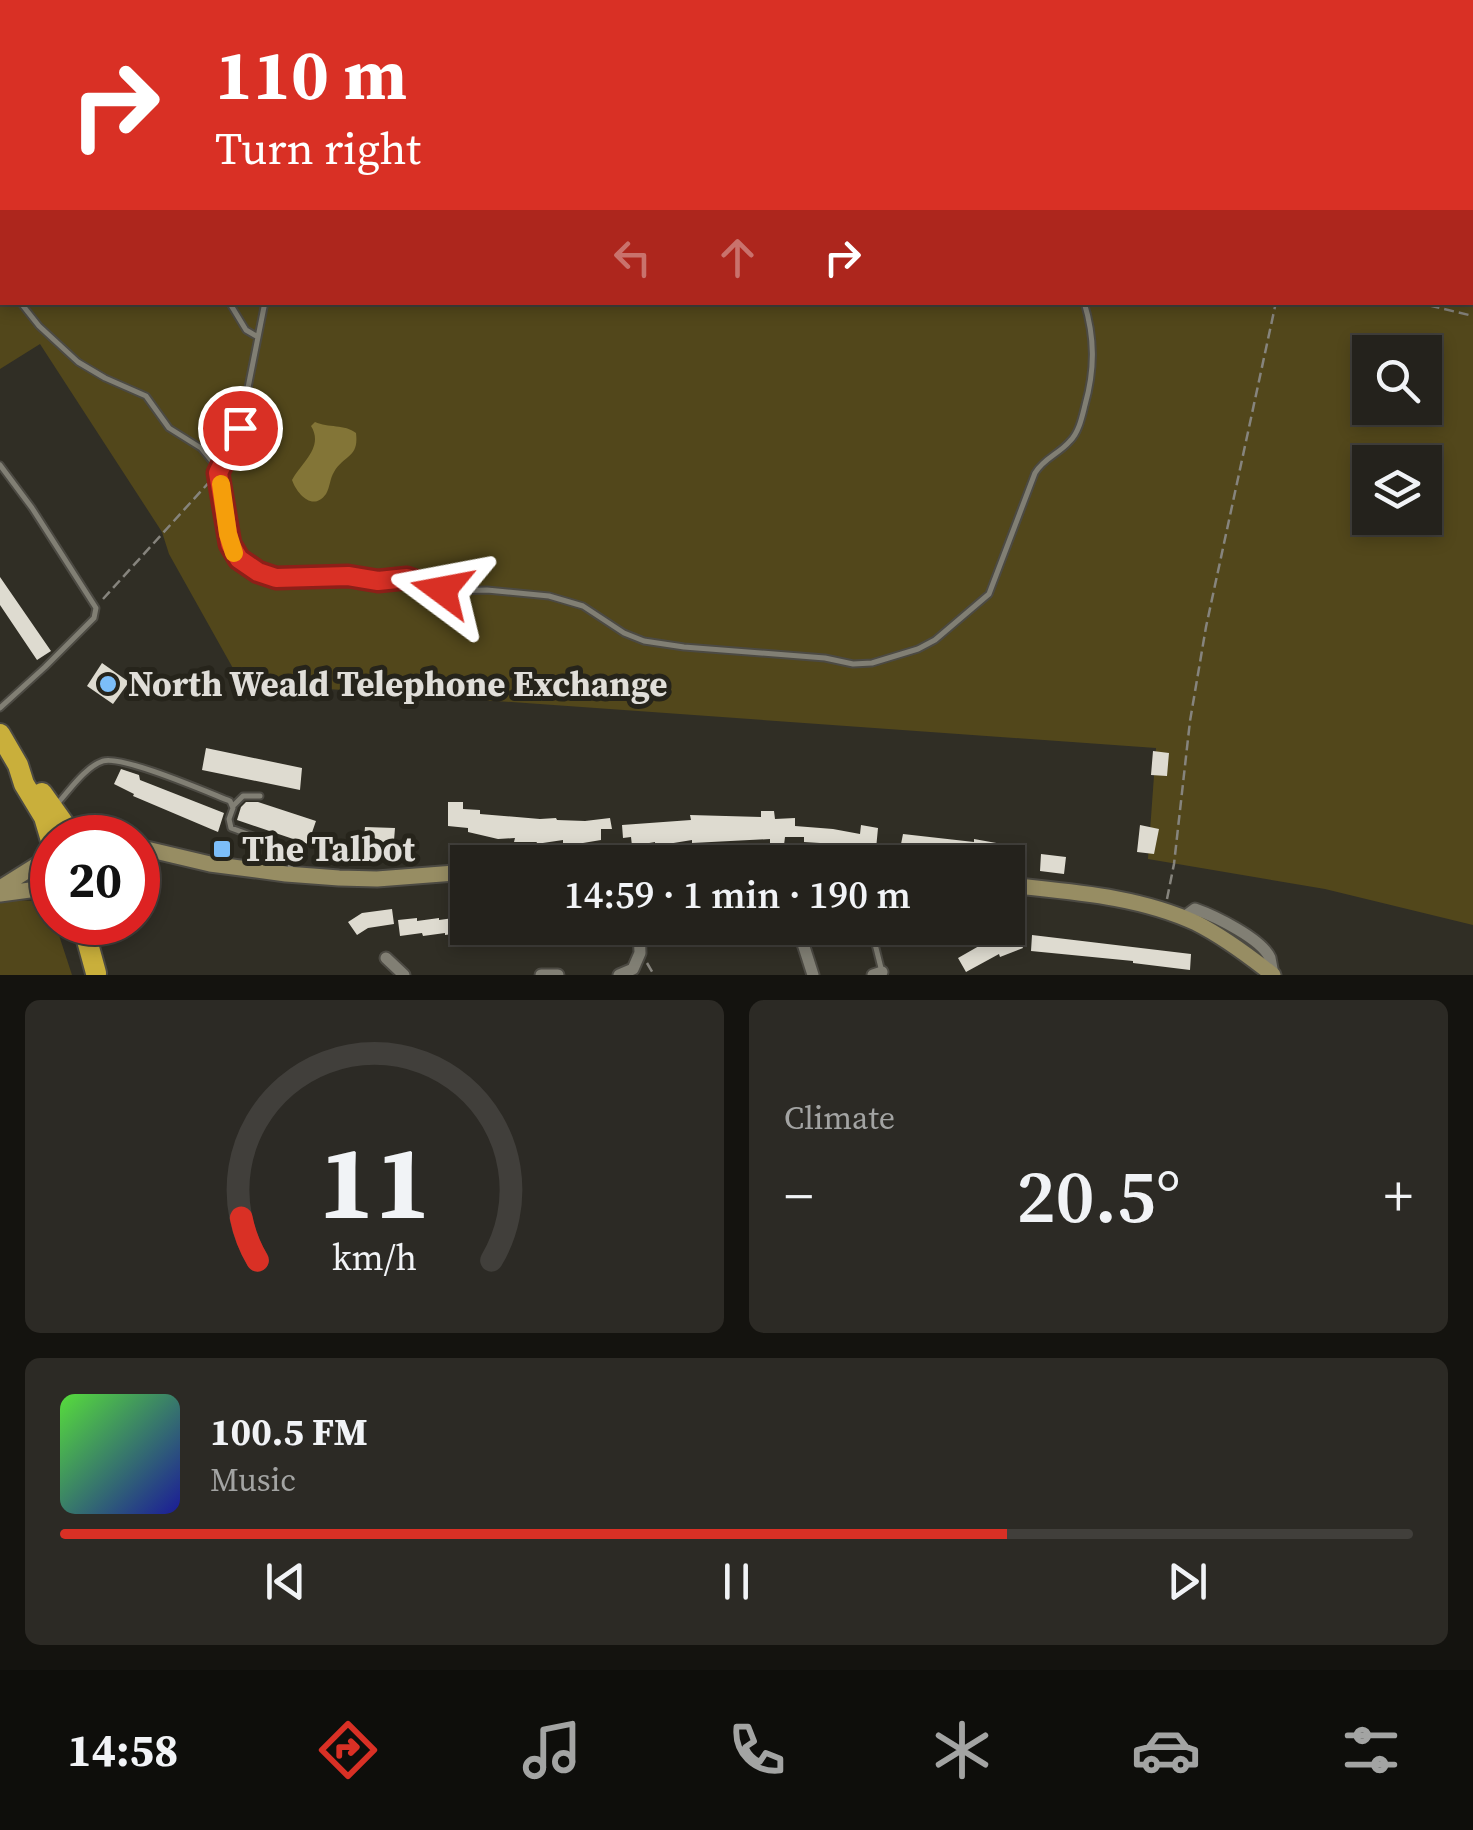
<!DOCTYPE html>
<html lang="en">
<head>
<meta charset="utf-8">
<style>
	:root { --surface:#24221c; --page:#2c2a25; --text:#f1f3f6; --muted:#a3a4a3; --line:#413f3b; --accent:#d93025 }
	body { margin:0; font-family:"Source Serif 4",serif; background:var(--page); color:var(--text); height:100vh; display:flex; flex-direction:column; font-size:38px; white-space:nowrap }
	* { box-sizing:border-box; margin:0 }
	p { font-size:32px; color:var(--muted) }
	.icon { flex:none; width:55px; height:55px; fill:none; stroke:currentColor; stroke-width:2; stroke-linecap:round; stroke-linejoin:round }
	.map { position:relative; height:975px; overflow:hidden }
	.panel { display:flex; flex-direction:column; gap:25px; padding:25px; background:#14130f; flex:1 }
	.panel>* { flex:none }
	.guide { position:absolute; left:0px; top:0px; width:1475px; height:305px; box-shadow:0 5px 15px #0003,0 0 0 2px var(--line); background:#d93025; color:#fff; overflow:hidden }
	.buttons { position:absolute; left:1352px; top:335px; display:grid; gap:20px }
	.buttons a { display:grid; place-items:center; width:90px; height:90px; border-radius:0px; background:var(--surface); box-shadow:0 5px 15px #0003,0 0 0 2px var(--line); font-size:50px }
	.speed { position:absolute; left:30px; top:815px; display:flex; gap:20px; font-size:50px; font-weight:700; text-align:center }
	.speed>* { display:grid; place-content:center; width:130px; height:130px; border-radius:50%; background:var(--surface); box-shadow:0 5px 15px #0003,0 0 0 2px var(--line); line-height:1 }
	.speed .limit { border:15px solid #d22; background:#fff; color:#111 }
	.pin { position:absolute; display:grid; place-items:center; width:85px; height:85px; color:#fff; margin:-42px; border:5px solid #fff; border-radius:50%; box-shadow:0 2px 10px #0007 }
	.me { position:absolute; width:110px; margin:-55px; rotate:283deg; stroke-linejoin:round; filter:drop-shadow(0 0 8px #0008) }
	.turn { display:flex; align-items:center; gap:35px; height:210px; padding:0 50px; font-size:45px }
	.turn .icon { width:130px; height:130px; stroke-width:2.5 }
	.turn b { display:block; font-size:70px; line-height:85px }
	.lanes { display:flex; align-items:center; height:95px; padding:0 50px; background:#0003; justify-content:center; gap:50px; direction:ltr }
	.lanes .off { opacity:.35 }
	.big { font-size:75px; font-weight:600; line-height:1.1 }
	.panel .tile { flex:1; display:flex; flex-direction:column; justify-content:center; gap:15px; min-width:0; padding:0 35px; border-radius:15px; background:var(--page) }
	.panel .dial { align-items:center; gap:0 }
	.dial svg { height:260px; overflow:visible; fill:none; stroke:var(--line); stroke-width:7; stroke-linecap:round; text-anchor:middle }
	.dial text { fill:var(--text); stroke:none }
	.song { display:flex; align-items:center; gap:30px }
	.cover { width:120px; height:120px; border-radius:15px; background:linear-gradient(135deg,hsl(110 70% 55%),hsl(240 70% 35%)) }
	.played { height:10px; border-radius:5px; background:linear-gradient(90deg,var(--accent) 70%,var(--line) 70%) }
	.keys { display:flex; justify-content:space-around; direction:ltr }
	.heat { display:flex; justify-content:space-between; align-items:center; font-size:55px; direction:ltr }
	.panel .tiles { flex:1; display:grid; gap:25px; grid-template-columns:1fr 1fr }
	.tile:last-child { grid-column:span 2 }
	.trip { position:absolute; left:450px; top:845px; width:575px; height:100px; border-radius:0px; background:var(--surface); box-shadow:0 5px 15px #0003,0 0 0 2px var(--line); font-weight:600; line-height:100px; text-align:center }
	.dock { display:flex; height:160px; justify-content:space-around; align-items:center; background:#0e0e0b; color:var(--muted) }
	.dock .icon { width:70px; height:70px }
	.dock .current { color:var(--accent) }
	.dock b { font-size:45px; color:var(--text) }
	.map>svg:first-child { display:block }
	.green { fill:#52471b; fill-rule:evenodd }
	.water { fill:#837537 }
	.building { fill:#dedbd0 }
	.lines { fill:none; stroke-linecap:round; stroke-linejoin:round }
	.lane-casing { stroke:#4c4a43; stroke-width:9 }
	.street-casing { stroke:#4c4a43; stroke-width:15 }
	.secondary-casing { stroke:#4c4a43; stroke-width:19 }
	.highway-casing { stroke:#4c4a43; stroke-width:24 }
	.path { stroke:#86847d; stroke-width:2.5; stroke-dasharray:10 5; stroke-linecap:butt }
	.lane { stroke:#817f74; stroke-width:5 }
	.street { stroke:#817f74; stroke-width:11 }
	.secondary { stroke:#978d63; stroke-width:15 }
	.highway { stroke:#c9af3b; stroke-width:20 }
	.route-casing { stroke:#8d1f18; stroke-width:25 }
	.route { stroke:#d93025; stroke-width:18 }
	.slow { stroke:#f59e0b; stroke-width:18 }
	.poi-dot { fill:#7cbef9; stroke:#26241b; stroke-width:4 }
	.labels { text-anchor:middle; stroke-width:10; stroke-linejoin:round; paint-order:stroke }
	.poi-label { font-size:35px; font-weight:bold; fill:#e0ded9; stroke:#26241b; text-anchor:start }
</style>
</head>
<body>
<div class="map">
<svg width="1473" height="975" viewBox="0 0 1473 975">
	<rect width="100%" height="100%" fill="#302e25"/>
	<!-- green -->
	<path class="green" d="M0,0H1473V925L1325,889L1148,859L1156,748L328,689L239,679L169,554L162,532L40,344L0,369ZM2,2H1472V302H2ZM1370,352H1425V408H1370ZM1370,462H1425V518H1370Z
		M15,900L36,901L52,911V922L55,923L72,975H0V902Z"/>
	<!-- water -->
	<path class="water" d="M315,422C328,428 345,424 356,433C359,458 345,454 334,472C330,478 330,487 326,494C313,512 297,494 292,480C302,462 324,447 311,426Z"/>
	<!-- building -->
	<path class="building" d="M0,577L51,651L37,660L0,605Z
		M102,663L129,682L113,704L87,686Z
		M206,748L302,768L300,790L202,770Z
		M1153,751L1169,753L1167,776L1151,775Z
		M121,769L139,775L140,780L224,813L218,832L133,796L134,794L114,784Z
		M246,802H258L316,821L308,844L237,820L241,807Z
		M448,802H463V809L480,810V814L540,819L556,818L557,820L585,821L610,818L612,829H601V840L583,843L563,844V840L536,844L537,842H514L515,838L498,839L468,832V828L448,826Z
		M761,811H774L775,819L795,818V826L833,829L860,834L861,825L878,828L876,849L848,848V851H835L836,844L804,842V837H785L784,845L770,844V839L692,843V840L655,846V842L632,846L631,837L623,838L622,825L691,820L690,815L761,817Z
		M1140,825L1159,829L1154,854L1137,852Z
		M365,827L395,828L393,853L363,850Z
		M903,834L974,842V839L1002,844L999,862L900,849Z
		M1041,854L1066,857L1064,874L1040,871Z
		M392,909L394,924L368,928L357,935L348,922L362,913Z
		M461,917L462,920L468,919V932L445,935V933L423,936L422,933L400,936L398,920L417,918V921L439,918V920Z
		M488,928H527L529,941L511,943L510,936L490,939Z
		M1016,932L1023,948L1000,957L999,954L966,972L958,958L979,946Z
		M1032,935L1191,954L1190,970L1133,963V961L1031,951Z"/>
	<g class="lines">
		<defs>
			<path id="lane" d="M307,0V2
				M371,0L372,2
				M578,0L582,2
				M733,0L738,2
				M869,0L883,2
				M920,0L924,2
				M1105,0L1106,2
				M384,2L386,0
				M987,2L989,0
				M1291,2V0
				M0,25L2,27
				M0,92L2,91
				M0,274L2,277
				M20,302L39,326L78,362L105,378L146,396L169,428L201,448L215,465L218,473L225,502L228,535L234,552L239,559L258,572L267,576L287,579L348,575L378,581L399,578L414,579L450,591L487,590L549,596L583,606L624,633L644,641L684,647L825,658L853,664L872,663L918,649L935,640L989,594L1035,473C1044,458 1059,454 1070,441C1079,432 1082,417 1085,405C1095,369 1095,338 1084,302
				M229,302L246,330L258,337
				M0,465L32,508L96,608L94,618L45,667L0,708
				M218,473L240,428L265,302
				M57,804C69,791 85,767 103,761C122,755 207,792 230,801L233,808L229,819L231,828L291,850L294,858L288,872
				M234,805L243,796H260
				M871,928L882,972"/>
			<path id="street" d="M1183,918L1195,909C1215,916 1262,939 1270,958C1271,963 1272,969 1273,974
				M798,928L813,975
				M386,958L404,975
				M541,975H558
				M619,975L633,969L640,953L639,928
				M873,975L882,972"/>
			<path id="secondary" d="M138,847L210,864L286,874L339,878L377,879L468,872
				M589,862C669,857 747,854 826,862
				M1008,885C1071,892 1138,896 1196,923C1224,937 1249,956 1273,975
				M0,888L51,856
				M0,894L52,887"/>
			<path id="highway" d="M0,734L18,765L24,784L44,817L52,844
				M42,793L74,838
				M52,853L48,870L52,880
				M82,922L96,973"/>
		</defs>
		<!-- lane casing -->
		<use href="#lane" class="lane-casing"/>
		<!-- street casing -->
		<use href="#street" class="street-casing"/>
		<!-- secondary casing -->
		<use href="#secondary" class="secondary-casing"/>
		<!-- highway casing -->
		<use href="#highway" class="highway-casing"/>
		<!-- path -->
		<path class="path" d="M1316,2L1317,0
			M1472,289H1473
			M1415,302L1473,316
			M103,599L212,479
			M1167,899L1174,864L1190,721L1206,627L1276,302
			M647,963L654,975"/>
		<!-- lane -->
		<use href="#lane" class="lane"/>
		<!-- street -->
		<use href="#street" class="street"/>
		<!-- secondary -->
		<use href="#secondary" class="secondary"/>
		<!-- highway -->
		<use href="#highway" class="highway"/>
	</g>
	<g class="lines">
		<defs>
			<path id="route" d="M240,428L218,473L230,544L239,559L258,572L276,578L348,576L378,581L407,578L442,590"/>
		</defs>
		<!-- route casing -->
		<use href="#route" class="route-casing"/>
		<!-- route -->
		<use href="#route" class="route"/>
		<!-- slow -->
		<path class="slow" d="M221,484L228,534L234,553"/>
	</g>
	<!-- markers -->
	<g class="poi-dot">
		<circle cx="108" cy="684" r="10"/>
		<rect x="212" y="839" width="20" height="20" rx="5"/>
	</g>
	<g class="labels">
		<!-- poi labels -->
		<g class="poi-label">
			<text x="128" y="696">North Weald Telephone Exchange</text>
			<text x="242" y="861">The Talbot</text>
		</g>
	</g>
</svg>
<div class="buttons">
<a><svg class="icon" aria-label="search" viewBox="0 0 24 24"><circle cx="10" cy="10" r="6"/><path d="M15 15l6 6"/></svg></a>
<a><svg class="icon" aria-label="layers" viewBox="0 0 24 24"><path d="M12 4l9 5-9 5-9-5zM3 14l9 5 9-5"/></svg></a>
</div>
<div class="speed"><div class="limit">20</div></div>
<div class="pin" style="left:240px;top:428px;background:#d93025"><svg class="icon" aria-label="arrive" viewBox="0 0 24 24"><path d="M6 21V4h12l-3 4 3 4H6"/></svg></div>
<svg class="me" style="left:442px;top:590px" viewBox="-20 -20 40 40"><path d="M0-17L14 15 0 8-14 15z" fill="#d93025" stroke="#fff" stroke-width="4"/></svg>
<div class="trip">14:59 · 1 min · 190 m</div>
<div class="guide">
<div class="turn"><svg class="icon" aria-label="right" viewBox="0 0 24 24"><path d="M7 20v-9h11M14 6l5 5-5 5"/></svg><div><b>110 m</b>Turn right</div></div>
<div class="lanes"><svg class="icon off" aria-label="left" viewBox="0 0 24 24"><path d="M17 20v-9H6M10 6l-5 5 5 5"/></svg><svg class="icon off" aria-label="ahead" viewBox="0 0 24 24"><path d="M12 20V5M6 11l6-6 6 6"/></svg><svg class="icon" aria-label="right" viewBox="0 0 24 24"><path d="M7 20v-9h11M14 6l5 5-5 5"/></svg></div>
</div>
</div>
<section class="panel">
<div class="tiles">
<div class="tile dial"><svg viewBox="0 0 100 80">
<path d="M14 69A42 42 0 1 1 86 69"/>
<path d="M14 69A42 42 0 0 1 9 56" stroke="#d93025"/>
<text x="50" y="56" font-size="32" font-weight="700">11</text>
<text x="50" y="72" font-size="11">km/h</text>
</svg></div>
<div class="tile"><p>Climate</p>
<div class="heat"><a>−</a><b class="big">20.5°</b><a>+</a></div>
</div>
<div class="tile">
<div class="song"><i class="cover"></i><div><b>100.5 FM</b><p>Music</p></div></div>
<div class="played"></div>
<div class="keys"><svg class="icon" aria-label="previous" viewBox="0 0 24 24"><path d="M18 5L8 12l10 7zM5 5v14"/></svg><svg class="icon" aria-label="pause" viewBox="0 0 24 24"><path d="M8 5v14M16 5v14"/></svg><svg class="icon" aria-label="next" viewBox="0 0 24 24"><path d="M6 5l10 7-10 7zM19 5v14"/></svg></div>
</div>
</div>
</section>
<nav class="dock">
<b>14:58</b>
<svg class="icon current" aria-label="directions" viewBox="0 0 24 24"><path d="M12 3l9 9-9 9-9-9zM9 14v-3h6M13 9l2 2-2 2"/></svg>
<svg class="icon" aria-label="music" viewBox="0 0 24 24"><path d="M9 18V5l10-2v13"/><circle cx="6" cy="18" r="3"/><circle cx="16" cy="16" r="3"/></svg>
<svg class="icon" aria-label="phone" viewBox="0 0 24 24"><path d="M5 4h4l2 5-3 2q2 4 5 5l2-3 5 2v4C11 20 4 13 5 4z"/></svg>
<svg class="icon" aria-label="climate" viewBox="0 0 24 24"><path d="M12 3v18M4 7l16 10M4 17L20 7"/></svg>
<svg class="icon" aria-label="car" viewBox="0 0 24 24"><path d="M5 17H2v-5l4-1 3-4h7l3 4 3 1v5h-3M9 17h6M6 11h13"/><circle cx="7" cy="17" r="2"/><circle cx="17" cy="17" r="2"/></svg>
<svg class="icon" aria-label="filters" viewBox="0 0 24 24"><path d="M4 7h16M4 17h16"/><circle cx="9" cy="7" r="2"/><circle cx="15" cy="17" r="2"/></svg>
</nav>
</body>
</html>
